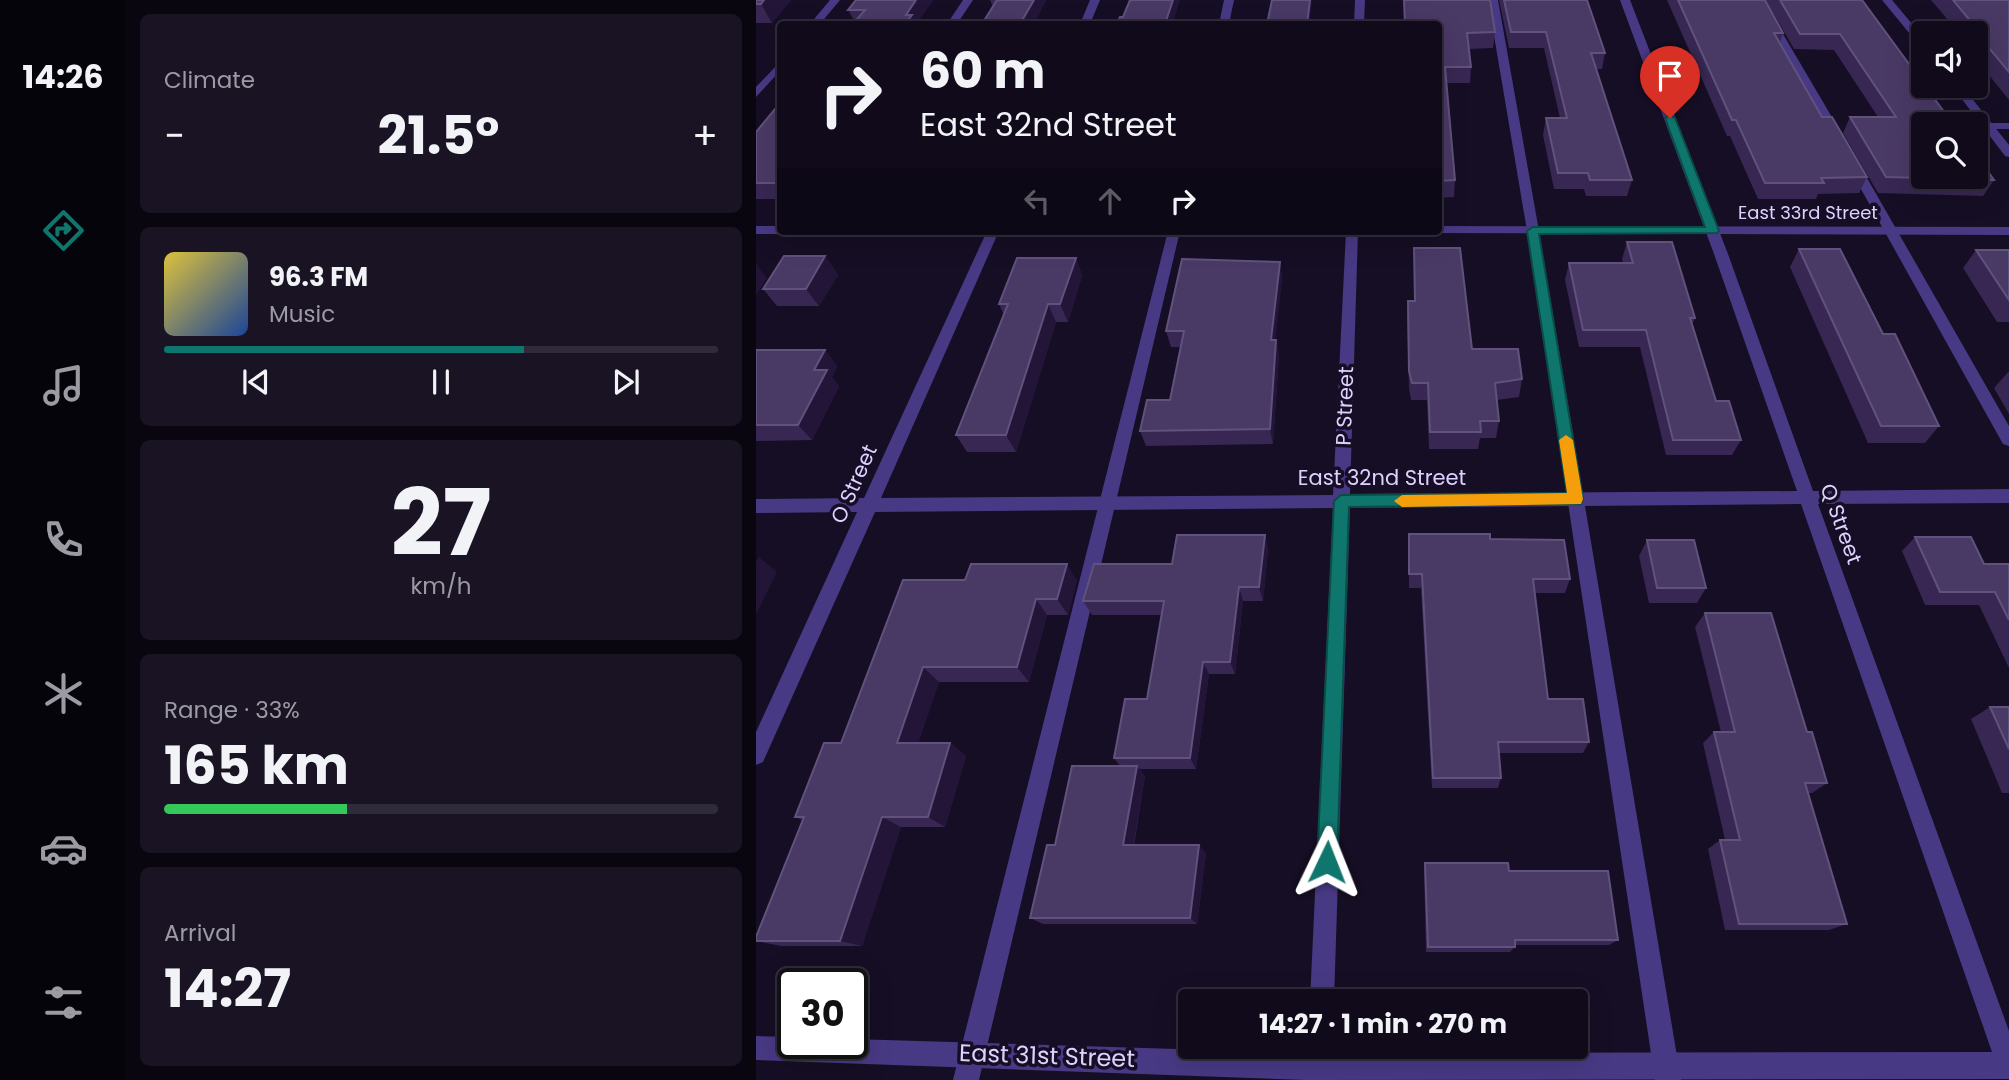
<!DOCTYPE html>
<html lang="en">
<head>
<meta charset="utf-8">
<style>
	:root { --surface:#100a1b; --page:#191324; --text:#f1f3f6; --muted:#9c9aa3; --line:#302b3a; --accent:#0f766e }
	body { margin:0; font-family:Poppins,sans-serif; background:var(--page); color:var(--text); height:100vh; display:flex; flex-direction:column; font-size:26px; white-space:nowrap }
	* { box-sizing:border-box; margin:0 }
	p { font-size:23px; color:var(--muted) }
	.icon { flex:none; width:38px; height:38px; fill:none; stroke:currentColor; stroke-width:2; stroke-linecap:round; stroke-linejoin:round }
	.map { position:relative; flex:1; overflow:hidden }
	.details { display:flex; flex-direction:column; gap:14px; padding:14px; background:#09060f; width:630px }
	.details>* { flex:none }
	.hud { position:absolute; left:21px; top:21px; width:665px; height:214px; border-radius:7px; box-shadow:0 7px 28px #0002,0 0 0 2px var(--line); background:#100a1b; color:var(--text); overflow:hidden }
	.fabs { position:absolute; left:1155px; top:21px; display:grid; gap:14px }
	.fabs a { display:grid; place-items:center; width:77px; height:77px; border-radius:7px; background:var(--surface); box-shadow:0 7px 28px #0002,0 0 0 2px var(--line); font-size:35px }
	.speed { position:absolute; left:21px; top:968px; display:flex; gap:14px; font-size:35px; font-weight:700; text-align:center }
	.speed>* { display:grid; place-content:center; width:91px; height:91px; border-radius:50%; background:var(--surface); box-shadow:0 7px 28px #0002,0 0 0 2px var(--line); line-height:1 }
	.speed .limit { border:4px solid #111; border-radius:10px; background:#fff; color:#111 }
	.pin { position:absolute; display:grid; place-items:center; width:60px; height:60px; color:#fff; margin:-72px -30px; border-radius:50% 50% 50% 0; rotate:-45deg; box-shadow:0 0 7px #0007 }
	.pin .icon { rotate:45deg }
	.me { position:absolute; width:77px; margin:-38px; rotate:2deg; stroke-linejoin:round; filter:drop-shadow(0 0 5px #0008) }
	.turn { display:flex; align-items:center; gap:24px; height:147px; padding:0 28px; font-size:32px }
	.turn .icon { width:91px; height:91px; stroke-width:2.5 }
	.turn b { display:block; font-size:49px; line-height:60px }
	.lanes { display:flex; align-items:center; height:66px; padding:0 28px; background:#0003; justify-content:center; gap:35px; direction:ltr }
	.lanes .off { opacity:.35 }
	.big { font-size:52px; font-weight:700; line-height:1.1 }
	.details .card { flex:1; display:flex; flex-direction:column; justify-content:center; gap:10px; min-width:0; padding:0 24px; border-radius:10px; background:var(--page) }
	.details .dial { align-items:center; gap:0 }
	.dial b { font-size:91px; line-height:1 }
	.song { display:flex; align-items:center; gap:21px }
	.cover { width:84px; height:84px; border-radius:10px; background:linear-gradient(135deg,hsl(50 70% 55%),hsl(220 70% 35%)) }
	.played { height:7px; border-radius:4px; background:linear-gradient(90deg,var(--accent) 65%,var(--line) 65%) }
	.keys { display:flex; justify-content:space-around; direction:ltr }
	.heat { display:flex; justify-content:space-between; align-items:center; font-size:38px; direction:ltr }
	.charge { height:10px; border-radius:5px; background:linear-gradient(90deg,#34c759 33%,var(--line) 0) }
	.trip { position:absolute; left:422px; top:989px; width:410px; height:70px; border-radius:7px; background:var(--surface); box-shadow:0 7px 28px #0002,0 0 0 2px var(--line); font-weight:700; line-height:70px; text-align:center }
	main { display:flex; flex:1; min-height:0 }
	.menu { display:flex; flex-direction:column; width:126px; justify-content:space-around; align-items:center; background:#06040b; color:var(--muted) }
	.menu .icon { width:49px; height:49px }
	.menu .current { color:var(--accent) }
	.menu b { font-size:32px; color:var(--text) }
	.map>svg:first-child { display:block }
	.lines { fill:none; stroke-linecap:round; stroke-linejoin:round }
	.service { fill:#483984; fill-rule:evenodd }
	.minor { fill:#483984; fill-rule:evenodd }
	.tertiary { fill:#483984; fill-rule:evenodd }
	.wall { fill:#372752 }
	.shaded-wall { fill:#221538 }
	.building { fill:#493965; stroke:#60517d; stroke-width:2 }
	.route { fill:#0f766e; stroke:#0a4d48; stroke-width:2 }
	.slow { fill:#f59e0b }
	.labels { text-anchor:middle; stroke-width:7; stroke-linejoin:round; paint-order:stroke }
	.far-street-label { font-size:18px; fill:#ded1ff; stroke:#160e24 }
	.street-label { font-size:21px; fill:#ded1ff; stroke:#160e24 }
	.near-street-label { font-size:24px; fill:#ded1ff; stroke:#160e24 }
</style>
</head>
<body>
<main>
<nav class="menu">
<b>14:26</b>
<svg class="icon current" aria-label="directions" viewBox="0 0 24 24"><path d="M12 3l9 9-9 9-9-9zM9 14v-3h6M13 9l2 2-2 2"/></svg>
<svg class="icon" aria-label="music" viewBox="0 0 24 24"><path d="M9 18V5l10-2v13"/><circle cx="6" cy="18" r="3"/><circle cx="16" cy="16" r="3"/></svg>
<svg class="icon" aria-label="phone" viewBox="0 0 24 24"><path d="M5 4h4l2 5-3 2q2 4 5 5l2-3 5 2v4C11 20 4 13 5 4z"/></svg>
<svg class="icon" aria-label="climate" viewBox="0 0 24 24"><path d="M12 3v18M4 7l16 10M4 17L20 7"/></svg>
<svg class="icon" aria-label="car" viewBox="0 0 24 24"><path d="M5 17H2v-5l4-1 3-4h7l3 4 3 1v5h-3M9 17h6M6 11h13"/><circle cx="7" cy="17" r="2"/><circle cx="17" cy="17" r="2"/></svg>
<svg class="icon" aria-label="filters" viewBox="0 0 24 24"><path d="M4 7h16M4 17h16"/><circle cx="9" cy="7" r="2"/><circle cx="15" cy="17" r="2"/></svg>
</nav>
<section class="details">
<div class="card"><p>Climate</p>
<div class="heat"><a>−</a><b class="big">21.5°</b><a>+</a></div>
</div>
<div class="card">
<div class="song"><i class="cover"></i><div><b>96.3 FM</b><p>Music</p></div></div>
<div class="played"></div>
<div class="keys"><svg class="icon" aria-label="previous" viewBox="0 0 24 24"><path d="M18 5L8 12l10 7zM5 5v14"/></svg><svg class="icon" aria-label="pause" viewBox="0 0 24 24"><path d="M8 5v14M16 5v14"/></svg><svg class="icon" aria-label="next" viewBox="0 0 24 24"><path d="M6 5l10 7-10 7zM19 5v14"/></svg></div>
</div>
<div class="card dial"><b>27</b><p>km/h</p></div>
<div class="card"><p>Range · 33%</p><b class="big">165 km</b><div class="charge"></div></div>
<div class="card"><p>Arrival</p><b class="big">14:27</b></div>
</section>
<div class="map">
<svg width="1253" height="1080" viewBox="0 0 1253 1080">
	<rect width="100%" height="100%" fill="#160e24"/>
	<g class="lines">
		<!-- service -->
		<path class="service" d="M207,0H217L201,24H191Z
			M468,0H478L473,24H463Z
			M732,0H742L783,231L925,1080H899L771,231Z
			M997,0H1007L1087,136L1085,138L1075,136Z
			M1253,123V129H1232L1226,126L1232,123Z
			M1093,161L1103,164L1253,426V446L1247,444L1091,164Z
			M412,231H424L223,1080H197Z"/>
		<!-- minor -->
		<path class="minor" d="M74,0H84L64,24H54Z
			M334,0H344L334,24H324Z
			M864,0H874L972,254L1057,491L1253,489V503L1062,504L1253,1031V1079L550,1080L0,1060V1036L37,1037V1043H96V1039L551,1053L552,1046H576V1053L1236,1052L1045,504L594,508L578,1001H554L577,508L119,512L7,762L0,765V732L101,512L0,513V499L108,498L231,231H243L125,498L577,495L590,231H602L594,494L1041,491L958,254Z
			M1126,0H1136L1167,37V46L1163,45Z
			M24,62V71L0,97V87Z
			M1196,86H1206L1253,145V157L1249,156Z"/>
		<!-- tertiary -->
		<path class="tertiary" d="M599,0H609L608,24H598Z
			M0,226H24V231H30L24,234H0Z
			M682,226L1253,227V235L677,233L682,231Z
			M208,231H266L260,235H214Z"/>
	</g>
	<!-- wall -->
	<path class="wall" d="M0,0H35L16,23H0Z
		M100,0H177L160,24H97L99,22L92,10Z
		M234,0H290L278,24L237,7Z
		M743,0H831L849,53L846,69H840L876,180L871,196H830L828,189H798L787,135L790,118H804L788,48H753Z
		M911,0H1009L1027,33L1024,43L1066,117L1111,177L1103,193L1062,194L1060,199H1002L974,136H971Z
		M1010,0H1106L1238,180L1227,196L1122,193L1087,133L1094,117H1122L1078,50L1038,49Z
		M1175,0H1253V100L1220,59V33H1203Z
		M682,24L739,32L737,48L713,49L715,67L714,83H690L699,180L698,197L682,198Z
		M24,103V199H0V132Z
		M871,242L939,318L936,325L960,401L985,440L976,455H910L884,347H823L809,280L813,263H867L866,259Z
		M658,248L716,349L766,379L763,397L741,400L743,421L740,438H724L722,449H673L671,400H655L653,388L651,319L652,301H658Z
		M1043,249L1127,334L1183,426L1169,443H1112L1034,267Z
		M1220,250H1253V322H1241L1207,268Z
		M69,256L82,275L63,306H21L7,289Z
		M320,258L326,276L312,322H300L260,452H211L200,435L248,315L243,304Z
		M524,262L526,278L519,340H520L523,355L517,444L390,446L384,431L414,400L425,347H415L410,331Z
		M0,350H69L81,366L76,377L83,386L56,440L0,441Z
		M1253,371V414L1238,388Z
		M653,534L734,539L814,579L809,593H779L792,699L833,742L827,753H743L745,778L742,788H676L665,588H653Z
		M509,535L512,550L507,601H487L479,674H453L440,769H383L389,776L378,845L450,853L441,924H287L274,918L299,845L364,766L358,758L391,699L406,615H336L327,601L416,564Z
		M1159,537L1228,564H1253V668L1223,605H1169L1146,551Z
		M891,540L950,588L941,603H893L883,556Z
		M147,580H321L312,615H291L273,682H183L162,743H194L210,756L189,827H145L106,946H25L0,941L46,820L39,817L85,743Z
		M949,613L1051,732L1071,783L1056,793H1052L1091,924L1073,930H969L952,849L964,840H969L947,743L958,732H965L939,627Z
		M1234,707H1253V793H1246L1215,719Z
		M669,863L753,871L862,940L853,945H759V947L754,952H670L668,871Z"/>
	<!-- shaded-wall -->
	<path class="shaded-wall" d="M8,0H35L16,23L5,4Z
		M160,0H177L160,24H149L150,15Z
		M278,0H290L278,24H264Z
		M417,0H424L417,24H409Z
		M554,0H556L554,24H551Z
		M69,256L82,275L63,306L50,289Z
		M320,258L326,276L312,322L304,304Z
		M524,262L526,278L518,355L515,340Z
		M0,264L11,278L0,295Z
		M292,304L300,322L260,452L250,435Z
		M520,340L523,355L517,444L514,429Z
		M69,350L81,366L76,377L83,386L56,440L42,425L58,370Z
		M509,535L512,550L507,601L503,587Z
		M3,557L21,572L0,614V562Z
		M311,564L321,580L312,615L301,599Z
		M483,587L487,601L479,674L474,662Z
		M280,599L291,615L273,682L261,667Z
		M447,662L453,674L440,769L434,758Z
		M167,667L183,682L158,756L141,743Z
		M194,743L210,756L189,827L172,817Z
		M381,766L389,776L376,853L367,845Z
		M126,817L145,827L106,946L84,941Z
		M443,845L450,853L441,924L434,918Z"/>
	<!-- building -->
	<path class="building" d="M0,0H8L5,4H0Z
		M100,0H160L150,15H156L149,24H97L109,10H92Z
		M241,0H278L264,24H226Z
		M374,0H417L409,24H361L364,17H367Z
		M516,0H554L551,24H511Z
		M648,0H734L739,32L711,33L715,67H689L699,180L682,181V24H649Z
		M748,0H831L849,53H835L876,180H834L832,173H802L790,118H811L790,32H755Z
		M922,0H1009L1027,33H1018L1066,117H1076L1111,177L1065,178L1068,183H1009L980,120H976Z
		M1024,0H1106L1167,83V86H1169L1197,124H1167V177H1220V155L1238,180L1130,177L1094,117H1140L1084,34H1044Z
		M1197,0H1253V72L1213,24H1217Z
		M24,103V178L21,183H0V132Z
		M871,242H916L939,318H934L960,401H973L985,440H917L890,330H827L813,263H877Z
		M658,248H704L716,349H762L766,379L739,383L743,421H724L725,432H674L672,383H656L653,371L652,301H659Z
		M1043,249H1084L1127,334H1139L1183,426H1125Z
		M1220,250H1253V300Z
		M28,256H69L50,289H7Z
		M261,258H320L304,304H292L250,435H200L252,304H243Z
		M426,259L524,262L515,340H520L514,429L384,431L391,400H414L428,331H410Z
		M0,350H69L58,370H71L42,425H0Z
		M653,534H734V539L808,540L814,579H777L792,699H827L833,742H742L745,778H677L666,574H653Z
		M421,535H509L503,587H483L474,662H447L434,758H358L369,699H391L408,601H327L338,564H416Z
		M1159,537H1215L1228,564H1253V620L1239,592H1184Z
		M891,540H938L950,588H901Z
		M215,564H311L301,599H280L261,667H167L141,743H194L172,817H126L84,941H0V937L48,817H39L68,743H85L147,580H209Z
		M949,613H1015L1051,732H1056L1071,783H1049L1091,924H983L964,840H984L958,732H979Z
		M1234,707H1253V749Z
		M316,766H381L367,845H443L434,918H274L291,845H299Z
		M669,863H752L753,871H852L862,940H759V947H672Z"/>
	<!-- route -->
	<path class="route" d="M914,115L919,118L963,231L961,233L783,234L827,499L825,504L593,507L581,862L578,869L571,872L564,869L561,862L578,501L585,495L811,493L771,231L777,227H949L909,118Z"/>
	<!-- slow -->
	<path class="slow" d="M810,435L817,440L827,499L825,504L646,507L638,501L646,495L811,493L803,440Z"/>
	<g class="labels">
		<!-- far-street labels -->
		<g class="far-street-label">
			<text x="1052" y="219">East 33rd Street</text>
		</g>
		<!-- street labels -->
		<g class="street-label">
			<text transform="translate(589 406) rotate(-88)" y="7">P Street</text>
			<text x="626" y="485">East 32nd Street</text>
			<text transform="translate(98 484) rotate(-66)" y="7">O Street</text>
			<text transform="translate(1085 524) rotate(70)" y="7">Q Street</text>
		</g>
		<!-- near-street labels -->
		<g class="near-street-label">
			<text transform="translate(291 1056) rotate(2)" y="8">East 31st Street</text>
		</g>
	</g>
</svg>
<div class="fabs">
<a><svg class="icon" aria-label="sound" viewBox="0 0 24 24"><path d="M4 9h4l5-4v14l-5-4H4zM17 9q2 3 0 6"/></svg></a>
<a><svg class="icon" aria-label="search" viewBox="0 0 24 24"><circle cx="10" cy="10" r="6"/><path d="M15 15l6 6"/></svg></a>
</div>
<div class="speed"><div class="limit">30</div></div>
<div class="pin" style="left:914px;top:118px;background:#d93025"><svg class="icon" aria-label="arrive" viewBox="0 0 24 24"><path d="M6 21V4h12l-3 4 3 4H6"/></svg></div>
<svg class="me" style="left:571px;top:862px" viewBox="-20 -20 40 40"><path d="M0-17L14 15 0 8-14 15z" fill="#0f766e" stroke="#fff" stroke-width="4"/></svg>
<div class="trip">14:27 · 1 min · 270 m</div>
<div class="hud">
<div class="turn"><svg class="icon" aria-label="right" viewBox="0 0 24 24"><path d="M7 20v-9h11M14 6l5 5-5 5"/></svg><div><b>60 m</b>East 32nd Street</div></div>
<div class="lanes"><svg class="icon off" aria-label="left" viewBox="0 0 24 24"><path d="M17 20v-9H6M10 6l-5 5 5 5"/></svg><svg class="icon off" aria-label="ahead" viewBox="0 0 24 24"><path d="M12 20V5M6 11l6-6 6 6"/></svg><svg class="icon" aria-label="right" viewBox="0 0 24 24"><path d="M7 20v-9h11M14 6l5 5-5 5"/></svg></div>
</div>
</div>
</main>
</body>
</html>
